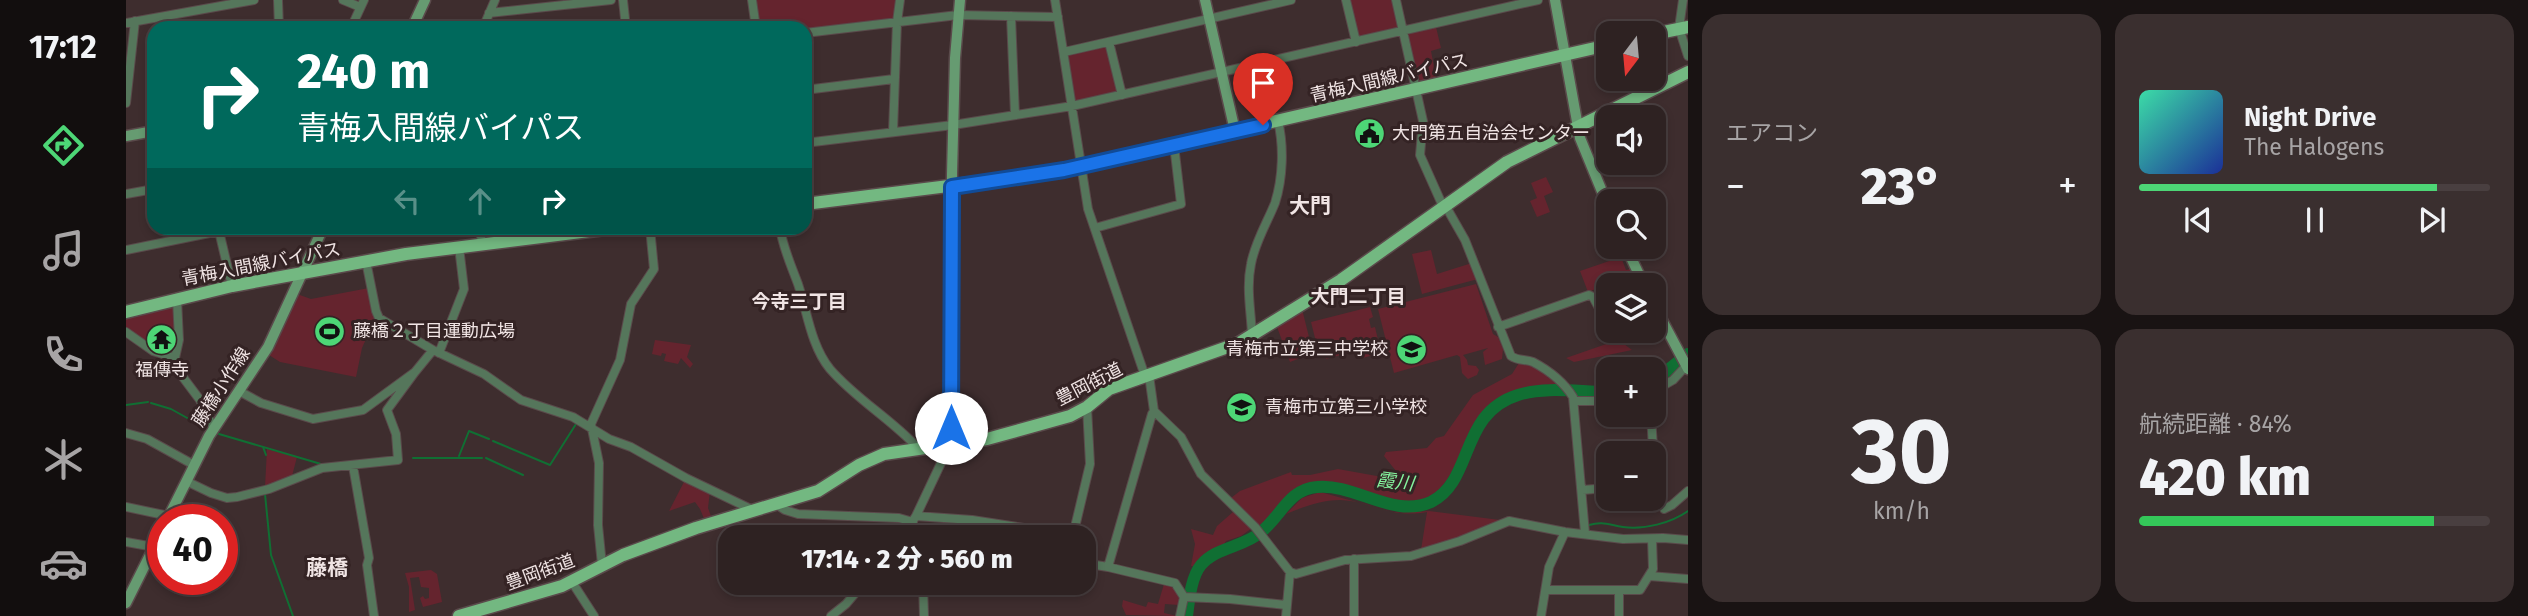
<!DOCTYPE html>
<html lang="ja">
<head>
<meta charset="utf-8">
<style>
	:root { --surface:#2e2222; --page:#3a2f2f; --text:#f1f3f6; --muted:#a7a4a5; --line:#493f40; --accent:#4dd676 }
	body { margin:0; font-family:"Fira Sans","Noto Sans JP",sans-serif; background:var(--page); color:var(--text); height:100vh; display:flex; flex-direction:column; font-size:26px; white-space:nowrap }
	* { box-sizing:border-box; margin:0 }
	p { font-size:23px; color:var(--muted) }
	.icon { flex:none; width:38px; height:38px; fill:none; stroke:currentColor; stroke-width:2; stroke-linecap:round; stroke-linejoin:round }
	.map { position:relative; flex:1; overflow:hidden }
	.panel { display:flex; flex-direction:column; gap:14px; padding:14px; background:#191313; width:840px }
	.panel>* { flex:none }
	.hud { position:absolute; left:21px; top:21px; width:665px; height:214px; border-radius:21px; box-shadow:0 4px 10px #0003,0 0 0 2px var(--line); background:#00695c; color:#fff; overflow:hidden }
	.needle { width:46px; rotate:196deg }
	.tools { position:absolute; left:1470px; top:21px; display:grid; gap:14px }
	.tools a { display:grid; place-items:center; width:70px; height:70px; border-radius:14px; background:var(--surface); box-shadow:0 4px 10px #0003,0 0 0 2px var(--line); font-size:35px }
	.speed { position:absolute; left:21px; top:504px; display:flex; gap:14px; font-size:35px; font-weight:700; text-align:center }
	.speed>* { display:grid; place-content:center; width:91px; height:91px; border-radius:50%; background:var(--surface); box-shadow:0 4px 10px #0003,0 0 0 2px var(--line); line-height:1 }
	.speed .limit { border:10px solid #d22; background:#fff; color:#111 }
	.pin { position:absolute; display:grid; place-items:center; width:60px; height:60px; color:#fff; margin:-72px -30px; border-radius:50% 50% 50% 0; rotate:-45deg; box-shadow:0 0 7px #0007 }
	.pin .icon { rotate:45deg }
	.me { position:absolute; width:77px; margin:-38px; rotate:0deg; stroke-linejoin:round; filter:drop-shadow(0 0 5px #0008) }
	.turn { display:flex; align-items:center; gap:24px; height:147px; padding:0 35px; font-size:32px }
	.turn .icon { width:91px; height:91px; stroke-width:2.5 }
	.turn b { display:block; font-size:49px; line-height:60px }
	.lanes { display:flex; align-items:center; height:66px; padding:0 35px; background:#0003; justify-content:center; gap:35px; direction:ltr }
	.lanes .off { opacity:.35 }
	.big { font-size:52px; font-weight:800; line-height:1.1 }
	.panel .widget { flex:1; display:flex; flex-direction:column; justify-content:center; gap:10px; min-width:0; padding:0 24px; border-radius:21px; background:var(--page) }
	.panel .dial { align-items:center; gap:0 }
	.dial b { font-size:91px; line-height:1 }
	.song { display:flex; align-items:center; gap:21px }
	.cover { width:84px; height:84px; border-radius:10px; background:linear-gradient(135deg,hsl(160 70% 55%),hsl(230 70% 35%)) }
	.played { height:7px; border-radius:4px; background:linear-gradient(90deg,var(--accent) 85%,var(--line) 85%) }
	.keys { display:flex; justify-content:space-around; direction:ltr }
	.heat { display:flex; justify-content:space-between; align-items:center; font-size:38px; direction:ltr }
	.charge { height:10px; border-radius:5px; background:linear-gradient(90deg,#34c759 84%,var(--line) 0) }
	.panel .tiles { flex:1; display:grid; gap:14px; grid-template-columns:repeat(2,1fr) }
	.trip { position:absolute; left:592px; top:525px; width:378px; height:70px; border-radius:21px; background:var(--surface); box-shadow:0 4px 10px #0003,0 0 0 2px var(--line); font-weight:800; line-height:70px; text-align:center }
	main { display:flex; flex:1; min-height:0 }
	.tab-bar { display:flex; flex-direction:column; width:126px; justify-content:space-around; align-items:center; background:#120e0e; color:var(--muted) }
	.tab-bar .icon { width:49px; height:49px }
	.tab-bar .active { color:var(--accent) }
	.tab-bar b { font-size:32px; color:var(--text) }
	.map>svg:first-child { display:block }
	.green { fill:#65242e }
	.lines { fill:none; stroke-linecap:round; stroke-linejoin:round }
	.stream { stroke:#106f33; stroke-width:2 }
	.river { stroke:#106f33; stroke-width:12 }
	.street-casing { stroke:#5a4a4b; stroke-width:10 }
	.secondary-casing { stroke:#5a4a4b; stroke-width:13 }
	.primary-casing { stroke:#5a4a4b; stroke-width:15 }
	.street { stroke:#55765b; stroke-width:8 }
	.secondary { stroke:#669b71; stroke-width:10 }
	.primary { stroke:#73b881; stroke-width:12 }
	.route-casing { stroke:#114b97; stroke-width:18 }
	.route { stroke:#1a73e8; stroke-width:12 }
	.labels { text-anchor:middle; stroke-width:6; stroke-linejoin:round; paint-order:stroke }
	.street-label { font-size:18px; fill:#f0e4e4; stroke:#342324 }
	.poi-label { font-size:18px; fill:#f0e4e4; stroke:#342324; text-anchor:start }
	.neighbourhood-label { font-size:19px; font-weight:bold; fill:#f0e4e4; stroke:#342324 }
	.water-label { font-size:19px; font-style:italic; fill:#85f39e; stroke:#342324 }
	.quarter-label { font-size:21px; font-weight:bold; fill:#f0e4e4; stroke:#342324 }
</style>
</head>
<body>
<main>
<nav class="tab-bar">
<b>17:12</b>
<svg class="icon active" aria-label="directions" viewBox="0 0 24 24"><path d="M12 3l9 9-9 9-9-9zM9 14v-3h6M13 9l2 2-2 2"/></svg>
<svg class="icon" aria-label="music" viewBox="0 0 24 24"><path d="M9 18V5l10-2v13"/><circle cx="6" cy="18" r="3"/><circle cx="16" cy="16" r="3"/></svg>
<svg class="icon" aria-label="phone" viewBox="0 0 24 24"><path d="M5 4h4l2 5-3 2q2 4 5 5l2-3 5 2v4C11 20 4 13 5 4z"/></svg>
<svg class="icon" aria-label="climate" viewBox="0 0 24 24"><path d="M12 3v18M4 7l16 10M4 17L20 7"/></svg>
<svg class="icon" aria-label="car" viewBox="0 0 24 24"><path d="M5 17H2v-5l4-1 3-4h7l3 4 3 1v5h-3M9 17h6M6 11h13"/><circle cx="7" cy="17" r="2"/><circle cx="17" cy="17" r="2"/></svg>
</nav>
<div class="map">
<svg width="1562" height="616" viewBox="0 0 1562 616">
	<rect width="100%" height="100%" fill="#3e2d2e"/>
	<!-- green -->
	<path class="green" d="M630,0H771L768,17L766,20L679,30V28H633Z
		M1223,0H1268L1273,29L1234,38L1232,36Z
		M1310,27L1315,48L1305,51L1310,77L1294,81L1281,36L1283,33Z
		M980,45L993,91L951,102L949,101L941,56L943,53Z
		M1420,177L1427,192L1418,196L1424,212L1411,217L1404,201L1411,198L1405,183Z
		M1305,250L1311,274L1346,263L1352,279L1296,294L1286,254Z
		M1495,257L1500,270L1504,269L1507,275L1462,292L1454,271Z
		M1350,284L1367,334L1372,337L1377,349L1376,359L1359,365L1357,352L1362,348L1337,355L1341,360L1342,365L1350,366L1353,370L1351,375L1342,379L1336,373L1334,357L1331,355L1268,373L1252,309Z
		M243,288L249,319L236,348L230,377L154,362L143,355L171,294L185,299Z
		M50,307V340L46,356L28,349L0,328V319Z
		M1244,307L1247,317L1243,319L1245,328L1249,327L1255,353L1233,359L1230,351L1200,359L1197,350H1192L1185,322Z
		M1176,309L1187,353L1164,362L1151,327Z
		M529,340L565,345L561,357L567,364L564,368L555,358L552,364L538,361L540,354L536,353L535,356L526,354Z
		M1489,341H1494L1506,350L1448,362L1440,358Z
		M1393,363L1405,365L1423,375L1421,377L1429,379L1438,386C1412,387 1386,388 1365,405C1330,433 1334,507 1276,502C1247,494 1195,473 1169,490C1154,500 1148,516 1134,526L1105,498L1114,491L1165,472L1166,475H1184L1212,469L1262,478L1270,471L1258,456L1260,452L1301,448L1310,438L1318,436L1347,395L1386,374Z
		M858,412V434L838,439L832,434V413Z
		M141,449L171,457L166,476L139,487Z
		M559,480L584,491L582,508L586,519L579,521L574,509L569,502L543,511Z
		M1194,492L1271,513L1303,511L1374,520L1326,541L1295,550L1301,512C1265,519 1246,501 1214,500C1195,500 1177,507 1160,514L1176,498Z
		M1107,512L1126,528L1115,536L1100,541L1096,548L1088,550L1070,567L1065,566L1069,544L1065,529L1087,535L1091,526Z
		M305,570L311,574L316,602L297,607L294,598L297,596L299,599L303,598V588L295,587L293,577L284,578L289,610L283,612V587L279,573Z
		M1038,584C1050,587 1054,593 1053,605L1039,604L1038,613L1051,616L1000,615L996,606L997,600L1020,607L1022,602L1032,604Z"/>
	<g class="lines">
		<!-- stream -->
		<path class="stream" d="M25,403L45,409L81,429
			M0,405L22,402
			M93,434L195,464
			M367,441L424,465L450,424
			M137,447L140,455
			M333,456L343,431L363,439
			M287,458H356
			M360,458L397,475
			M139,494L145,555L167,616
			M1305,501L1307,504
			M1463,525C1477,521 1483,525 1497,527C1518,530 1545,523 1562,511"/>
		<!-- river -->
		<path class="river" d="M1528,381L1562,354
			M1061,616C1063,601 1065,577 1075,565C1090,547 1118,547 1135,532C1155,516 1163,489 1191,487C1229,483 1267,519 1305,502C1348,481 1333,413 1392,395C1420,386 1453,392 1482,392"/>
		<defs>
			<path id="street" d="M152,0L153,28
				M217,0L234,7
				M497,0L500,28
				M626,0L630,28
				M929,0L962,209L1019,376
				M1220,0L1230,42
				M1270,0L1297,121L1294,155L1315,202L1319,205L1339,240L1385,356C1392,361 1399,359 1407,362C1424,371 1437,381 1447,397L1459,533
				M1557,0L1553,28L1562,56
				M363,13L485,0
				M885,16L889,115
				M0,23L128,0
				M225,28L238,0
				M357,28L369,0
				M679,33L832,15L932,17
				M983,42L996,95
				M938,52L1165,0
				M679,90L768,79
				M0,103L9,21
				M767,132L771,22L774,0
				M679,143L827,125L946,106L1412,0
				M0,194L28,189
				M354,228L356,244
				M654,228C657,248 665,265 672,284C681,311 685,346 704,369C730,399 765,419 792,448
				M969,228L1055,204L1048,145
				M93,231L106,286
				M0,250L108,228
				M240,261L250,311L253,318L307,350L358,374L395,400L447,417L483,439L505,447L560,478L627,510
				M51,299L53,340L49,358L50,368L74,400L88,429
				M1372,327L1463,295L1467,297L1474,310L1482,308
				M0,332L27,351L49,358
				M1126,335C1125,311 1120,288 1125,264C1129,242 1141,223 1149,203C1157,178 1158,146 1152,121
				M313,353L338,289L333,247
				M1023,375L1028,411L1055,437L1075,474L1129,527L1164,572L1160,616
				M113,391L135,403L187,419L237,410L289,372L307,350
				M1528,391L1547,380L1562,364
				M1448,401H1482
				M1525,415L1529,481L1538,509L1546,505L1562,491
				M0,433L21,439L68,465
				M227,466L243,558L241,565L248,616
				M60,481L85,493L101,498L111,497L143,489L196,468L272,460L270,434L261,410L289,372
				M1456,490L1482,488
				M650,504L659,510L672,514L773,518L787,522
				M0,507L43,516
				M790,516L846,520L925,532L937,537
				M936,536L949,527L964,464L961,407
				M776,537L790,516L824,444
				M0,542L28,547
				M957,563L982,567L1049,583L1058,597L1054,616
				M476,565L472,525L473,463L465,424L494,360L505,304L528,269L524,228
				M982,567L1026,414L1028,411
				M1164,572L1170,574L1219,560L1285,556L1334,541L1383,521L1439,532L1497,539L1537,538L1562,540
				M1523,576L1562,579
				M446,582L468,616
				M797,583L798,616
				M1420,590H1514L1527,569L1526,539
				M1493,591V616
				M1058,597L1104,599L1160,605
				M705,616L720,604L738,583
				M1228,616V559
				M1415,616L1423,567L1439,532"/>
			<path id="secondary" d="M1079,0L1109,131
				M1429,0L1454,138L1482,206
				M286,28L299,0
				M0,136L28,131
				M1500,247L1518,285
				M1528,305L1562,369
				M824,444L826,174L829,58L834,0
				M41,520L83,436L142,347L197,228
				M0,603L37,529"/>
			<path id="primary" d="M1528,34L1562,27
				M679,204L918,174L1482,45
				M0,312L106,286L280,254L487,228
				M333,616L436,586L497,555L570,528L692,491L733,465L758,454L861,439L944,416L961,407L983,389L1113,343L1215,280L1381,162L1562,72"/>
		</defs>
		<!-- street casing -->
		<use href="#street" class="street-casing"/>
		<!-- secondary casing -->
		<use href="#secondary" class="secondary-casing"/>
		<!-- primary casing -->
		<use href="#primary" class="primary-casing"/>
		<!-- street -->
		<use href="#street" class="street"/>
		<!-- secondary -->
		<use href="#secondary" class="secondary"/>
		<!-- primary -->
		<use href="#primary" class="primary"/>
	</g>
	<g class="lines">
		<defs>
			<path id="route" d="M825,428L826,187L938,170L1137,125"/>
		</defs>
		<!-- route casing -->
		<use href="#route" class="route-casing"/>
		<!-- route -->
		<use href="#route" class="route"/>
	</g>
	<!-- icons -->
	<defs>
		<symbol id="civic-disc" viewBox="-11 -11 22 22"><circle r="9.5" fill="#4dd676" stroke="#342324"/><path d="M-.6-6.5H3V-4.5H.6V-3L4-1V1h2V6H-6V1h2V-1L-.6-3ZM-1.2 2.5V6h2.4V2.5Z" fill="#111"/></symbol>
		<symbol id="stadium-disc" viewBox="-11 -11 22 22"><circle r="9.5" fill="#4dd676" stroke="#342324"/><path d="M0-5a6.5 5 0 1 0 0 10a6.5 5 0 1 0 0-10ZM-3.5-1.8h7v3.6h-7Z" fill="#111"/></symbol>
		<symbol id="temple-disc" viewBox="-11 -11 22 22"><circle r="9.5" fill="#4dd676" stroke="#342324"/><path d="M0-6L5-2H3V0L6.5 2.5H4V6H1.5V3h-3V6H-4V2.5H-6.5L-3 0V-2H-5Z" fill="#111"/></symbol>
		<symbol id="school-disc" viewBox="-11 -11 22 22"><circle r="9.5" fill="#4dd676" stroke="#342324"/><path d="M0-5L7-2L0 1L-7-2ZM-4 1L0 2.5L4 1V4Q0 6-4 4Z" fill="#111"/></symbol>
	</defs>
	<g fill-rule="evenodd">
		<use href="#civic-disc" x="1226" y="116" width="35" height="35"/>
		<use href="#stadium-disc" x="186" y="314" width="35" height="35"/>
		<use href="#temple-disc" x="18" y="322" width="35" height="35"/>
		<use href="#school-disc" x="1268" y="332" width="35" height="35"/>
		<use href="#school-disc" x="1098" y="390" width="35" height="35"/>
	</g>
	<g class="labels">
		<!-- street labels -->
		<g class="street-label">
			<text transform="translate(1263 78) rotate(-13)" y="6">青梅入間線バイパス</text>
			<text transform="translate(135 264) rotate(-11)" y="6">青梅入間線バイパス</text>
			<text transform="translate(963 384) rotate(-27)" y="6">豊岡街道</text>
			<text transform="translate(95 387) rotate(-57)" y="6">藤橋小作線</text>
			<text transform="translate(414 572) rotate(-20)" y="6">豊岡街道</text>
		</g>
		<!-- poi labels -->
		<g class="poi-label">
			<text x="1266" y="139">大門第五自治会センター</text>
			<text x="227" y="337">藤橋２丁目運動広場</text>
			<text x="1262" y="355" text-anchor="end">青梅市立第三中学校</text>
			<text x="36" y="376" text-anchor="middle">福傳寺</text>
			<text x="1139" y="413">青梅市立第三小学校</text>
		</g>
		<!-- neighbourhood labels -->
		<g class="neighbourhood-label">
			<text x="1232" y="303">大門二丁目</text>
			<text x="673" y="308">今寺三丁目</text>
		</g>
		<!-- water labels -->
		<g class="water-label">
			<text transform="translate(1269 481) rotate(7)" y="7">霞川</text>
		</g>
		<!-- quarter labels -->
		<g class="quarter-label">
			<text x="1184" y="213">大門</text>
			<text x="201" y="575">藤橋</text>
		</g>
	</g>
</svg>
<div class="tools">
<a><svg class="needle" viewBox="-14 -14 28 28"><path d="M0-13l5 13h-10z" fill="#e53935"/><path d="M0 13l5-13h-10z" fill="#a7a4a5"/></svg></a>
<a><svg class="icon" aria-label="sound" viewBox="0 0 24 24"><path d="M4 9h4l5-4v14l-5-4H4zM17 9q2 3 0 6"/></svg></a>
<a><svg class="icon" aria-label="search" viewBox="0 0 24 24"><circle cx="10" cy="10" r="6"/><path d="M15 15l6 6"/></svg></a>
<a><svg class="icon" aria-label="layers" viewBox="0 0 24 24"><path d="M12 4l9 5-9 5-9-5zM3 14l9 5 9-5"/></svg></a>
<a>+</a>
<a>−</a>
</div>
<div class="speed"><div class="limit">40</div></div>
<div class="pin" style="left:1137px;top:125px;background:#d93025"><svg class="icon" aria-label="arrive" viewBox="0 0 24 24"><path d="M6 21V4h12l-3 4 3 4H6"/></svg></div>
<svg class="me" style="left:825px;top:428px" viewBox="-20 -20 40 40"><circle r="19" fill="#fff"/><path d="M0-13L10 11 0 6-10 11z" fill="#1a73e8"/></svg>
<div class="trip">17:14 · 2 分 · 560 m</div>
<div class="hud">
<div class="turn"><svg class="icon" aria-label="right" viewBox="0 0 24 24"><path d="M7 20v-9h11M14 6l5 5-5 5"/></svg><div><b>240 m</b>青梅入間線バイパス</div></div>
<div class="lanes"><svg class="icon off" aria-label="left" viewBox="0 0 24 24"><path d="M17 20v-9H6M10 6l-5 5 5 5"/></svg><svg class="icon off" aria-label="ahead" viewBox="0 0 24 24"><path d="M12 20V5M6 11l6-6 6 6"/></svg><svg class="icon" aria-label="right" viewBox="0 0 24 24"><path d="M7 20v-9h11M14 6l5 5-5 5"/></svg></div>
</div>
</div>
<section class="panel">
<div class="tiles">
<div class="widget"><p>エアコン</p>
<div class="heat"><a>−</a><b class="big">23°</b><a>+</a></div>
</div>
<div class="widget">
<div class="song"><i class="cover"></i><div><b>Night Drive</b><p>The Halogens</p></div></div>
<div class="played"></div>
<div class="keys"><svg class="icon" aria-label="previous" viewBox="0 0 24 24"><path d="M18 5L8 12l10 7zM5 5v14"/></svg><svg class="icon" aria-label="pause" viewBox="0 0 24 24"><path d="M8 5v14M16 5v14"/></svg><svg class="icon" aria-label="next" viewBox="0 0 24 24"><path d="M6 5l10 7-10 7zM19 5v14"/></svg></div>
</div>
<div class="widget dial"><b>30</b><p>km/h</p></div>
<div class="widget"><p>航続距離 · 84%</p><b class="big">420 km</b><div class="charge"></div></div>
</div>
</section>
</main>
</body>
</html>
